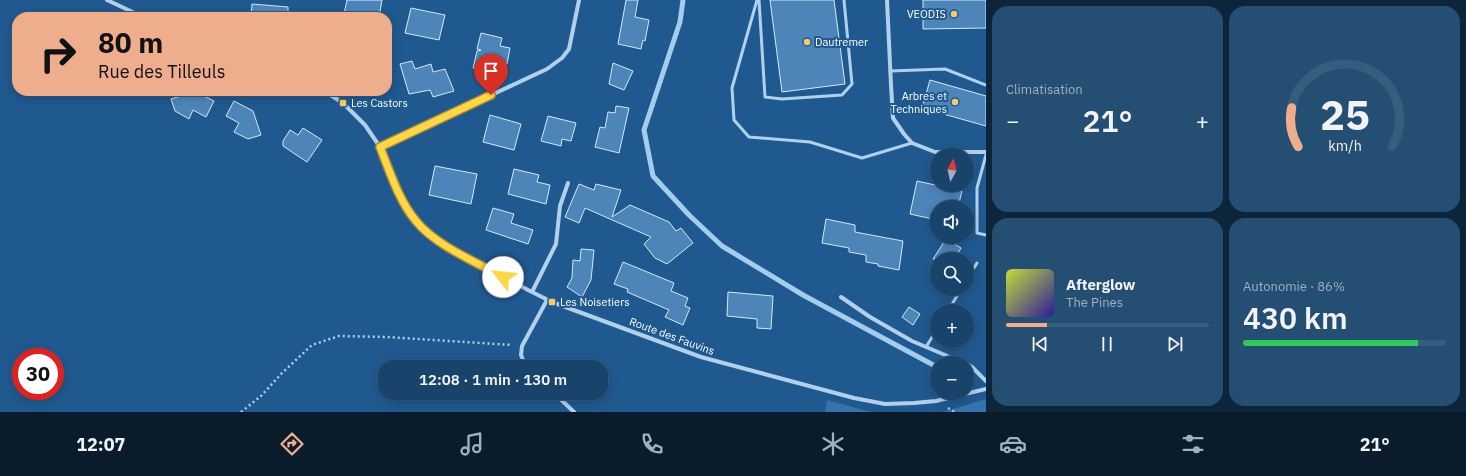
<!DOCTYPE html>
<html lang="fr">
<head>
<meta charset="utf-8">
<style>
	:root { --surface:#18436b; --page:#254e73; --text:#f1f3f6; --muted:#9fb0c1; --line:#365c7e; --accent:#eead8d }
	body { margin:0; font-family:"IBM Plex Sans",sans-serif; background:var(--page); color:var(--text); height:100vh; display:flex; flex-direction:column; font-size:15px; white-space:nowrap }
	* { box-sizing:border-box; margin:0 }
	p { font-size:13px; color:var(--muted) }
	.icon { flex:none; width:22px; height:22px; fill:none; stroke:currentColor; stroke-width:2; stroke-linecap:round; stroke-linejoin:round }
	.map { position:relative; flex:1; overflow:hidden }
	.panel { display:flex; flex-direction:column; gap:6px; padding:6px; background:#0d253b; width:480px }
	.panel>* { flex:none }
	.top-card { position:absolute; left:12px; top:12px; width:380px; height:84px; border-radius:16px; box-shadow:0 2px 10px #0003,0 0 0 1px var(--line); background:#eead8d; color:#111; overflow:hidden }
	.needle { width:26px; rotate:8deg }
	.controls { position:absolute; left:930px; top:148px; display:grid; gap:8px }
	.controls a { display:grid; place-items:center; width:44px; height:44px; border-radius:50%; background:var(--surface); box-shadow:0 2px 10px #0003,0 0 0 1px var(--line); font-size:20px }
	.speed { position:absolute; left:12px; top:348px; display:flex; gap:8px; font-size:20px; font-weight:700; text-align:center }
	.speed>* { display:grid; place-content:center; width:52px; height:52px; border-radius:50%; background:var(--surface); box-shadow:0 2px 10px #0003,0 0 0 1px var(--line); line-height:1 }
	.speed .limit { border:6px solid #d22; background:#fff; color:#111 }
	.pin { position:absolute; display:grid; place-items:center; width:34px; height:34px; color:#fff; margin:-41px -17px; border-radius:50% 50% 50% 0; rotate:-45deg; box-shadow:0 0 4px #0007 }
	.pin .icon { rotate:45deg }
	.me { position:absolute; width:44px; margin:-22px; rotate:299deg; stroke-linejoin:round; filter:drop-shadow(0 0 3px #0008) }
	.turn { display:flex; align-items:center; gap:14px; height:84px; padding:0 20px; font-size:18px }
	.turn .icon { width:52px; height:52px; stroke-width:2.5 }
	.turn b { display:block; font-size:28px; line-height:34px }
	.big { font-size:30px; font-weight:600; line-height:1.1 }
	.panel .card { flex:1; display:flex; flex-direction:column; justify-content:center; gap:6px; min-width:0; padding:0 14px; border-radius:16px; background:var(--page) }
	.panel .dial { align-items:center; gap:0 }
	.dial svg { height:104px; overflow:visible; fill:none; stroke:var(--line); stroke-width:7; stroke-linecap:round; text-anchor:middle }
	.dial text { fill:var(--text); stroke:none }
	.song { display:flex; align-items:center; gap:12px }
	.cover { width:48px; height:48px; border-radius:6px; background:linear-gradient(135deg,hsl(70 70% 55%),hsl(250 70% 35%)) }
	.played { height:4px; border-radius:2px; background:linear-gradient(90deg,var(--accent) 20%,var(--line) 20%) }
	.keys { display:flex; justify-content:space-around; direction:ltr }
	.heat { display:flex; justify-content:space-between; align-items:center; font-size:22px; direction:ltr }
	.charge { height:6px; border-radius:3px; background:linear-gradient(90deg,#34c759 86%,var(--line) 0) }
	.panel .tiles { flex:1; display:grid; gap:6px; grid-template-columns:repeat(2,1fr) }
	.trip { position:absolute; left:378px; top:360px; width:230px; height:40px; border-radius:16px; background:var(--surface); box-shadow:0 2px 10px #0003,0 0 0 1px var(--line); font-weight:600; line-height:40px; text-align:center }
	.dock { display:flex; height:64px; justify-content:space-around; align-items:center; background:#0a1b2b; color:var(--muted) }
	.dock .icon { width:28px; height:28px }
	.dock .active { color:var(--accent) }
	.dock b { font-size:18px; color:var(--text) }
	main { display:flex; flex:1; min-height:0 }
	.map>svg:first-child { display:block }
	.green { fill:#3473ad }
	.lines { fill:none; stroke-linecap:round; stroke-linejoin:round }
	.stream { stroke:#a4ccee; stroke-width:5 }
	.building { fill:#4d85b8; stroke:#d5e8f9 }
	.path { stroke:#b0d0ed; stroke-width:2.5; stroke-dasharray:2 3; stroke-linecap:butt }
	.service { stroke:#b0d0ed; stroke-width:3 }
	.minor { stroke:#b0d0ed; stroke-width:4 }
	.route-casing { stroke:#a68a30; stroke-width:10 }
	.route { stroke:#ffd54a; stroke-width:7 }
	.poi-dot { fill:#fac871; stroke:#20598f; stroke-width:1.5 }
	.labels { text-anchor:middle; stroke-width:4; stroke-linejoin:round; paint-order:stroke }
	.poi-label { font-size:11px; fill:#fff; stroke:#20598f; text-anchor:start }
	.street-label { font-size:11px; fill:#fff; stroke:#20598f }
</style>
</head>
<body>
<main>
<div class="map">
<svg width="986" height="412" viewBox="0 0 986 412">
	<rect width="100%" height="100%" fill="#20598f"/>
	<!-- green -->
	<path class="green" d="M986,399V412H930H943Z
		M827,400L871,412H825Z"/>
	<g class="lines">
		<!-- stream -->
		<path class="stream" d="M683,0L680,22L644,130L653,176L689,215L722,246L803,295L937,367"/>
	</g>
	<!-- building -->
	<path class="building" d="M347,0H382L379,17H361L344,14Z
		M626,0H638L635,17L649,20L645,41L643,40L641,49L618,44Z
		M770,0H834L845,84L782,92Z
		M923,0H986V28L923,29Z
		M252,4L288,7V17H251Z
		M411,8L445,15L439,40L405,33Z
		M481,33L502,38L500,46L510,48L507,64L496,62L494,72L473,68L477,51L481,50L477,49Z
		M412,61L415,69L431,64L433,72L445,69L454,91L433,97L430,90L409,94L400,64Z
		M613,63L633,71L624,90L609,84Z
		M930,80L986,96V126L922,108Z
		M194,92H196L214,101L206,117L193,110L189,119L175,111L171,99Z
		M234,101L253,111L261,135L248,139L234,132L239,123L226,116Z
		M616,106L629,108L619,153L595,147L600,127L605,128L608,112L615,113Z
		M490,115L521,124L514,150L483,142Z
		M548,116L576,123L571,141L562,139L561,146L541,141Z
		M303,128L322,140L307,162L283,146V141L290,130L298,135Z
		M435,166L477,174L471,204L429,195Z
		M514,169L539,175L537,182L550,185L546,204L508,194Z
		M917,181L962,191L958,207H937V220L910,214Z
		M579,184L594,190L596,184L621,190L612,217L630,205L669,222L676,231L681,228L693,243L667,264L655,258L644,244L651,237L585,208L579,223L565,217Z
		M493,208L514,214L511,223L533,230L528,244L486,230Z
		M826,219L855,225V232L903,241L899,270L878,266V264L866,262V255L849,252V248L822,243Z
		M946,239L961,248L955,259H933Z
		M581,249L594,250L591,280L582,297L567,287L572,278L573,260L580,261Z
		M623,262L674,283L671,291L688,298L685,306L690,308L683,325L665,317L669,310L627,292L628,289L614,284Z
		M728,292L773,296L771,329L757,328V319L727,316Z
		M909,307L920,314L913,325L902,317Z"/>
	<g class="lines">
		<!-- path -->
		<path class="path" d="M948,408L955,412
			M241,412L261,396L282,373L312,345L339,336L387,337L512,345"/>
		<!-- service -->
		<path class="service" d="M757,0L732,88L734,120L749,137L810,142L862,158L912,143
			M759,0L765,97L782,99L842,95L852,84L844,0
			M890,71L945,69L986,85
			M986,155L977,188V233L986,235
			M967,279L977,263
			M948,311L961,289
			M926,347L937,329"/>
		<!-- minor -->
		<path class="minor" d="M107,0L143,17
			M887,0L891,85L893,118L904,134L912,143L935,152H986
			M324,91L343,103L365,125L380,147L399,193L408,209L416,222L428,233L442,243L528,290L552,302L701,357L854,398L885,404L914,403L936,401L986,389
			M380,147L547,69L562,58L569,49L579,0
			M532,292L556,244L560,206L568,183
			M841,297L870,317L912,341L964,363
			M967,364L972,367L986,381
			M526,367L521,355L522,346L547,300
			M554,393L574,412"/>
	</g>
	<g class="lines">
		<defs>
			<path id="route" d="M491,95L380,147C390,172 399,201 416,221C435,245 476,262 503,277"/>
		</defs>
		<!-- route casing -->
		<use href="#route" class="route-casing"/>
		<!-- route -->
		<use href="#route" class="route"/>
	</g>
	<!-- markers -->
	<g class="poi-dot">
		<circle cx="954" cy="14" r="4"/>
		<circle cx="807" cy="42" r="4"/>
		<circle cx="955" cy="102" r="4"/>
		<rect x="339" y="99" width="8" height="8" rx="2"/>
		<rect x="548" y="298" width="8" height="8" rx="2"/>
	</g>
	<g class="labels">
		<!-- poi labels -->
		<g class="poi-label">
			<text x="946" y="18" text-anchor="end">VEODIS</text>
			<text x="815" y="46">Dautremer</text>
			<text x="947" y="100" text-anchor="end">Arbres et<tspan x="947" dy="13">Techniques</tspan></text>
			<text x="351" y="107">Les Castors</text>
			<text x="560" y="306">Les Noisetiers</text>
		</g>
		<!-- street labels -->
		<g class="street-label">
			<text transform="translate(672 336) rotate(20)" y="4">Route des Fauvins</text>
		</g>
	</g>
</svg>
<div class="controls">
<a><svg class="needle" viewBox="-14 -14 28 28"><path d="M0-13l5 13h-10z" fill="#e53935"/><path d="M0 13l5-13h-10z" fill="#9fb0c1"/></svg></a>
<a><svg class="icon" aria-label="sound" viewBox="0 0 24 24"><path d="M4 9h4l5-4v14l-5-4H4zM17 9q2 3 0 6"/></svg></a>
<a><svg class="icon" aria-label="search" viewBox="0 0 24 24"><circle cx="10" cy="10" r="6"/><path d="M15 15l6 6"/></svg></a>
<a>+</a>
<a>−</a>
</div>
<div class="speed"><div class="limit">30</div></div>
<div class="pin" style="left:491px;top:95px;background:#d93025"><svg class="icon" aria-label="arrive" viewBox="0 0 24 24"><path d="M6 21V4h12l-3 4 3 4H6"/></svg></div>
<svg class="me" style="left:503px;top:277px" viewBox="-20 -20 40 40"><circle r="19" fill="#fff"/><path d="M0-13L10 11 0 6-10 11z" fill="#ffd54a"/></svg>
<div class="trip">12:08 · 1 min · 130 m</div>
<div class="top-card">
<div class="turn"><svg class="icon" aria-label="right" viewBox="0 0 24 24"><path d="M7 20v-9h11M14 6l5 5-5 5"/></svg><div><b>80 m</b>Rue des Tilleuls</div></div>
</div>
</div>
<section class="panel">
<div class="tiles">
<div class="card"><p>Climatisation</p>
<div class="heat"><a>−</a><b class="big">21°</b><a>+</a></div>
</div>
<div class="card dial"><svg viewBox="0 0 100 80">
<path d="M14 69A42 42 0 1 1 86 69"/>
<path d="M14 69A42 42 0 0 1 9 39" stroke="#eead8d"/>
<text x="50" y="56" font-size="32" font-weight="700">25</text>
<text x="50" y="72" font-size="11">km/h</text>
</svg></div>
<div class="card">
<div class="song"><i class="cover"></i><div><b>Afterglow</b><p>The Pines</p></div></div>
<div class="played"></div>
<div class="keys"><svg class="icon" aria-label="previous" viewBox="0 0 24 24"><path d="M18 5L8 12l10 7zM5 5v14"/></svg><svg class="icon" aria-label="pause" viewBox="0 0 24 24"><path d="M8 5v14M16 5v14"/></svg><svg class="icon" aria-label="next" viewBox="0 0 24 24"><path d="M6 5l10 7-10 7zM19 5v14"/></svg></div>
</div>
<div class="card"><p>Autonomie · 86%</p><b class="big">430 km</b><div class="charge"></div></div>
</div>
</section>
</main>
<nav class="dock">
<b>12:07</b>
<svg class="icon active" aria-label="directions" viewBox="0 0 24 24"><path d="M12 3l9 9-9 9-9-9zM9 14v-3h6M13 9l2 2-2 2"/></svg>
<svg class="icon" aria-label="music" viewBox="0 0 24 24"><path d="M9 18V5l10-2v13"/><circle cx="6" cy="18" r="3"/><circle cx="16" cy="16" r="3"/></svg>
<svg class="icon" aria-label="phone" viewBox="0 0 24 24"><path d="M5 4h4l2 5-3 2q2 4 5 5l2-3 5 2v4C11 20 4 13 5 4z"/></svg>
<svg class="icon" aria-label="climate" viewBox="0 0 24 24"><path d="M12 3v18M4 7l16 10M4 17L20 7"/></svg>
<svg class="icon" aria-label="car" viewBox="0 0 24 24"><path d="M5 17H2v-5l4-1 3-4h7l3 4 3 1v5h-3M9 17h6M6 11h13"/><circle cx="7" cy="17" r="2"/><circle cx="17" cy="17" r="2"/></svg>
<svg class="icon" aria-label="filters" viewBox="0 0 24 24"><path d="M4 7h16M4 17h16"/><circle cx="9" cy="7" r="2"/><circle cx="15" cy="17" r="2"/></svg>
<b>21°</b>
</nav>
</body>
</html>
